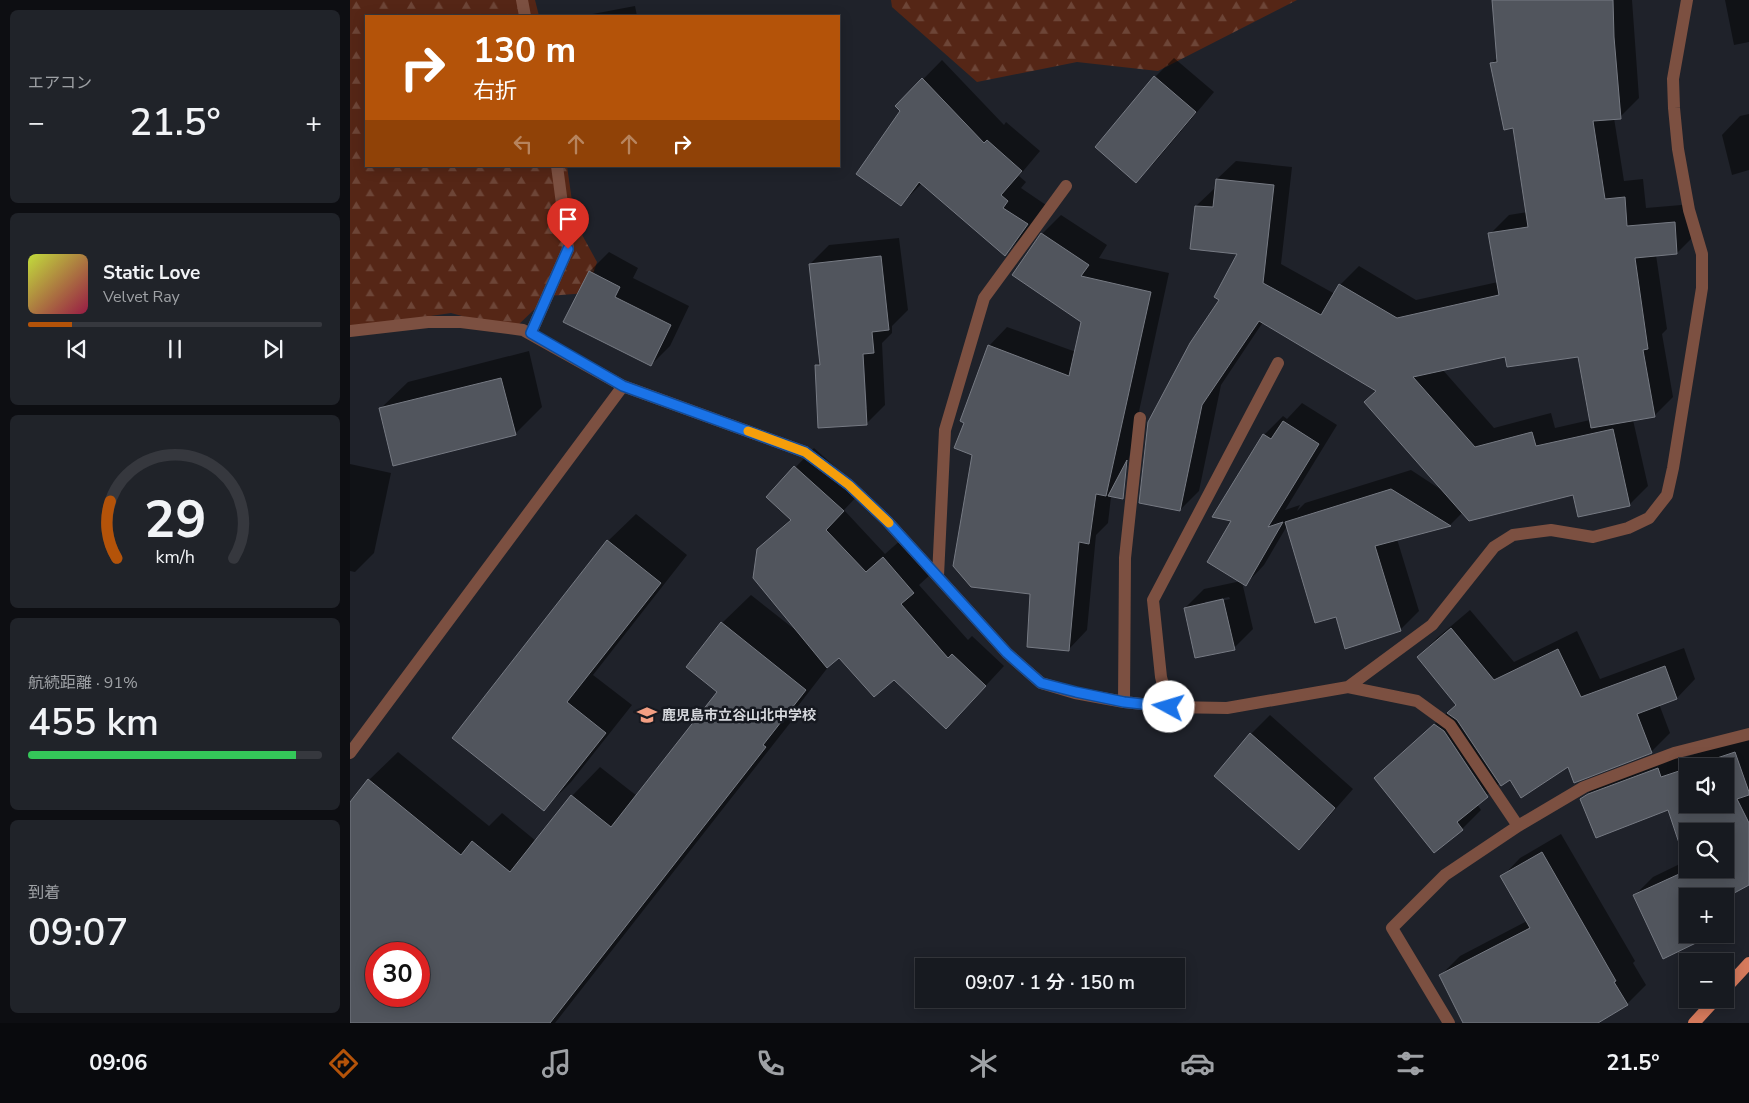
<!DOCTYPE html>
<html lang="ja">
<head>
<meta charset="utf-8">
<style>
	:root { --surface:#171a20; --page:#202329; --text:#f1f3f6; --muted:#9ea1a5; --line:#36383e; --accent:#b45309 }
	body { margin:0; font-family:"Nunito Sans","Noto Sans JP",sans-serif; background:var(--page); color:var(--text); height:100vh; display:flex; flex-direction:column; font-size:19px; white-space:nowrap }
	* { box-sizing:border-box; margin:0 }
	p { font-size:16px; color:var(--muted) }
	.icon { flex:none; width:28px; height:28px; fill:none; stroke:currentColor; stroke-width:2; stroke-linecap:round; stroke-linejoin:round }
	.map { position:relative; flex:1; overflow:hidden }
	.panel { display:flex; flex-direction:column; gap:10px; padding:10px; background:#0d0e12; width:350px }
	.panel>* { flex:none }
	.hud { position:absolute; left:15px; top:15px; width:475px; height:152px; border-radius:0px; box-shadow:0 2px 12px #0003,0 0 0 1px var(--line); background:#b45309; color:#fff; overflow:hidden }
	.tools { position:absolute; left:1329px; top:758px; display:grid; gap:10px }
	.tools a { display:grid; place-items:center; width:55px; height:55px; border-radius:0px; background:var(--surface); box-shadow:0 2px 12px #0003,0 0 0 1px var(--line); font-size:25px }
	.speed { position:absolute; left:15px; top:942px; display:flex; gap:10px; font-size:25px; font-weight:700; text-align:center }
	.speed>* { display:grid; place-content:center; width:65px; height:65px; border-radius:50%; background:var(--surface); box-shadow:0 2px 12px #0003,0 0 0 1px var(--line); line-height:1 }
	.speed .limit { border:8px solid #d22; background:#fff; color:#111 }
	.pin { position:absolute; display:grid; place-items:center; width:42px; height:42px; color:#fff; margin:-51px -21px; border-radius:50% 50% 50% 0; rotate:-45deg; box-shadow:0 0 5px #0007 }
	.pin .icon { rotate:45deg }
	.me { position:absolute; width:55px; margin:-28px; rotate:276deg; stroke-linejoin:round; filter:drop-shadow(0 0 4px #0008) }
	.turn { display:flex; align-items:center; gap:18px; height:105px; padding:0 25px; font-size:22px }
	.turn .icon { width:65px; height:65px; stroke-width:2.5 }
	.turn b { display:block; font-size:35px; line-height:42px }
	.lanes { display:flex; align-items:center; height:48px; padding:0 25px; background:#0003; justify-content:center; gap:25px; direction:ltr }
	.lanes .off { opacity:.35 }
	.big { font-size:38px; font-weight:600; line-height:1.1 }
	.panel .tile { flex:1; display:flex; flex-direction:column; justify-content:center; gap:8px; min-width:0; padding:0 18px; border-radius:8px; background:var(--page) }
	.panel .dial { align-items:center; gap:0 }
	.dial svg { height:130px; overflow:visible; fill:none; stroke:var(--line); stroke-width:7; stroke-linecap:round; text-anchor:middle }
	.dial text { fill:var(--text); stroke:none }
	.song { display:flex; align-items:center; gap:15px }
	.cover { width:60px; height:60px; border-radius:8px; background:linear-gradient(135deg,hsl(70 70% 55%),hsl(340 70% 35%)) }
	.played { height:5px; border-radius:2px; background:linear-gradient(90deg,var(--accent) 15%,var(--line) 15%) }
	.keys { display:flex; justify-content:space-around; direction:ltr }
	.heat { display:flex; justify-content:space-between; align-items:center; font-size:28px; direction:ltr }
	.charge { height:8px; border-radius:4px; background:linear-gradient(90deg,#34c759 91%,var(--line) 0) }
	.trip { position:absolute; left:565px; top:958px; width:270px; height:50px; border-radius:0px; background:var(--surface); box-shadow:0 2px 12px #0003,0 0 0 1px var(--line); font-weight:600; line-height:50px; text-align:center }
	.tabs { display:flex; height:80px; justify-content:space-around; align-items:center; background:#090a0d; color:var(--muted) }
	.tabs .icon { width:35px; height:35px }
	.tabs .on { color:var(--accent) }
	.tabs b { font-size:22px; color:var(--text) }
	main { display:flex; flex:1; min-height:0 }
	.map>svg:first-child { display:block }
	.forest { fill:url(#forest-firs) }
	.shadow { fill:#0007; fill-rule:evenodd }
	.building { fill:#51555d; stroke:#767a83; fill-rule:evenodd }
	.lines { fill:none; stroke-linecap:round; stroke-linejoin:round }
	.minor { stroke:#7c5041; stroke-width:12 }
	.major { stroke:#d67a5c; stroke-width:12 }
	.route-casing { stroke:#114b97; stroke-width:12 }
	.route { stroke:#1a73e8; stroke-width:9 }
	.slow { stroke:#f59e0b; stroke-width:9 }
	.labels { text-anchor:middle; stroke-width:5; stroke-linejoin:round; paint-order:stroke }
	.poi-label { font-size:14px; font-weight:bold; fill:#d5d7dc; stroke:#161920; text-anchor:start }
</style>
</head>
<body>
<main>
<section class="panel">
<div class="tile"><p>エアコン</p>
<div class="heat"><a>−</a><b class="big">21.5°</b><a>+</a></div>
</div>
<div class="tile">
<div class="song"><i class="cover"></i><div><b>Static Love</b><p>Velvet Ray</p></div></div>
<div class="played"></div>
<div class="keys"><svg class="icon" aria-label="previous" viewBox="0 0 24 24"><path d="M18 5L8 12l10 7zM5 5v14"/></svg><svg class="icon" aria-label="pause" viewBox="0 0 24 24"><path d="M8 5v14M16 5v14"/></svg><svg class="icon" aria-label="next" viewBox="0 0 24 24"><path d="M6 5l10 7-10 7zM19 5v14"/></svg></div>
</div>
<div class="tile dial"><svg viewBox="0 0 100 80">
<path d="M14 69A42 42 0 1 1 86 69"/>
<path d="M14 69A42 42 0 0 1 10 34" stroke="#b45309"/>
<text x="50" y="56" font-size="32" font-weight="700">29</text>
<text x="50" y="72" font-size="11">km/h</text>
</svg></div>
<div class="tile"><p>航続距離 · 91%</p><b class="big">455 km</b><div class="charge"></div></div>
<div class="tile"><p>到着</p><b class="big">09:07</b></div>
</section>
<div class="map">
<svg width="1399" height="1023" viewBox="0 0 1399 1023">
	<defs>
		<pattern id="forest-firs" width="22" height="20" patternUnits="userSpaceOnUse" patternTransform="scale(1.25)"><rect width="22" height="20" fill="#552616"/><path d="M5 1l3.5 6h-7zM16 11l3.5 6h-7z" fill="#6d4537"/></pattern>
	</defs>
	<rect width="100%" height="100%" fill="#1f222a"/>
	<!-- forest -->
	<path class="forest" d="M0,0H185L189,16H16V166H217L225,222L247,262L237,293L198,296L163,330L101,313L0,328Z
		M541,0H947L808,71L727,62L627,82L542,7Z"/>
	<!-- shadow -->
	<path class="shadow" d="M1143,0H1282L1289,98L1270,117L1264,118L1274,181L1293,179L1296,208L1343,204L1346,234L1327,253L1306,255L1317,329L1312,334L1323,397L1304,416L1283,420L1298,486L1279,505L1224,494L1113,512L1100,525L1047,539L1069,611L1050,630L986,615L937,526L914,565L896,584L892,582L903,629L884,648L835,608L854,589L891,581L883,520L914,435L933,416L937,419L952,403L987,425L935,510L950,505L947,511L955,503L1061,470L1093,491L1027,390L913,322L871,385L849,491L830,510L871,299L889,253L846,206L866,187L867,179L886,161L942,167L931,264L985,294L990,285L1009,266L1066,300L1148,282L1140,234L1159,215L1177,212L1164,127L1142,63L1148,57ZM1156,355H1229L1240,420L1205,428L1201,413L1144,428L1092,369ZM879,597L880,599L855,604V602Z
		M1375,0H1399V42L1384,45Z
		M285,6L287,16H232Z
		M824,58L864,92L805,162L786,181L805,77Z
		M592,60L654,125L656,122L690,151L669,176L676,182L671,188L696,205L673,236L655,254L572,183L551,205L552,111L547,106Z
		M1399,114V170L1382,175L1372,135L1390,116Z
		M711,215L757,245L749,258L819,273L775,476L762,488L758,523L746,535L737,630L719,649L682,593L624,454L616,422L639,346L657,327L726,352L732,321L692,234Z
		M549,238L558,310L542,326V333L532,343L535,405L516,424L466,366L471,361L460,264L479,245ZM511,348H513L517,408H515Z
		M259,252L288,268L283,278L339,306L320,346L301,365L215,321L240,271Z
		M179,351L192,407L165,434L30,409L58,382Z
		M464,448L512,491L494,510L535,554L552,539L582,573L569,585L618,640L622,636L654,666L615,708L490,656L482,662L441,715L444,718L205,1023H0V804L19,780L48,752L139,826L152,813L186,841L222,796L250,767L287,796L369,692L372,623L401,595L448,632L408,549L441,519L417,497ZM26,954H69V996H26Z
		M0,464L41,473L24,553L5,572L0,571Z
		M286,514L337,555L243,675L282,705L221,782L194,809L104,738L258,541Z
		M1120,610L1164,662L1227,631L1250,679L1334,648L1345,679L1327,698L1309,704L1320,733L1301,752L1219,765L1160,778L1150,783L1127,804L1131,810L1112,829L1084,851L1026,778L1045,759L1107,704L1068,657L1087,638Z
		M920,715L1003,789L967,830L948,849L901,734Z
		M1399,736V884L1375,896H1338V934H1356L1351,939L1313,957L1284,896L1303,877L1336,861L1319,808L1232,799L1251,780L1326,750L1330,759ZM1338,766H1375V804H1338ZM1338,831H1375V869H1338Z
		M1211,834L1285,961L1283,963L1296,985L1277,1004L1245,1023H1115L1091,975L1110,956L1177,921L1152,877L1170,858Z"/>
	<!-- building -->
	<path class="building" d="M1142,0H1263L1264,37L1271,119L1243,121L1255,199L1275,197L1277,226L1325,222L1327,254L1285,258L1298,349L1293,350L1305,417L1241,428L1228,357L1157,367L1155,357L1063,377L1125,447L1182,432L1186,446L1263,429L1280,506L1228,517L1223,495L1119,521L1014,402L1026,391L909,321L852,405L830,511L789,503L798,422L840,343L869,300L864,297L887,254L840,249L845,206L863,207L866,179L924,185L913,283L971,315L989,284L1047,318L1149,295L1138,233L1178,227L1163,128L1154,130L1140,63L1147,62Z
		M804,76L846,112L786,183L745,147Z
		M572,78L634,143L637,140L672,171L651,195L658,201L653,208L678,224L655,256L569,182L551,206L506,174L550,111L545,106Z
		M691,233L739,265L731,276L801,292L756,496L746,494L739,544L729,542L719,651L677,647L680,594L621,587L603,566L622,455L604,448L614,423L610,421L638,345L719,376L731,322L662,275Z
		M531,256L539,330L522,332L524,353L513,354L517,425L468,428L465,365H470L459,264Z
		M239,271L270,287L265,297L321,325L301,366L213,322Z
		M151,378L166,435L43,466L29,408Z
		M933,421L969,444L918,527L933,522L896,586L857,562L881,521L862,517L913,434L921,439Z
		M777,460L773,499L758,496Z
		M444,466L494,511L476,530L516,572L533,557L564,593L551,604L598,658L602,654L636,686L596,729L544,680L524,697L489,658L477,668L403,578L407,549L441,520L416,497Z
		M1041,489L1101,526L1025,546L1051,631L995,649L986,617L965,623L935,522Z
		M257,540L311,583L217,702L256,733L194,811L102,738Z
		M873,599L885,650L845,658L834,608Z
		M371,622L456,690L413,745L416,747L200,1023H0V802L18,779L111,855L122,841L160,872L221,795L261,827L367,692L336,667ZM26,954H69V996H26Z
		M1101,628L1144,680L1208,649L1231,697L1315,666L1327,699L1287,714L1302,753L1224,783L1218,767L1171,798L1160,780L1151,786L1107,720L1097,713L1106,705L1067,657Z
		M1084,724L1094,731L1138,797L1107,822L1113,830L1084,853L1024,778Z
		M900,733L985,808L949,850L864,776Z
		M1385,752L1399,792V795L1387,799L1399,823V885L1375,898V896H1338V934H1349L1352,940L1313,959L1283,895L1338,870L1318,810L1246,838L1230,799L1238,794L1308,768L1311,777L1338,768V804H1375V766H1343ZM1338,831H1375V869H1338Z
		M1192,852L1266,981L1264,982L1278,1005L1248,1023H1113L1089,975L1180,928L1150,876Z"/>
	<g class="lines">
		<!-- minor -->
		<path class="minor" d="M172,0L175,16
			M0,331L78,322H111L173,330L273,386L455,452L499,485L537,521L657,653L691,683L725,693L774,702L819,707L877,708L998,687L1067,701L1100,725L1168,826
			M181,333L218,249L207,166
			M588,576L595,430L634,298L716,186
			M998,687L1082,625L1144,547L1163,535L1201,530L1243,537L1278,528L1299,518L1317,495L1323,468L1352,288V254L1339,210L1328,149L1324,108L1323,79L1337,0
			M774,702L775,558L790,418
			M819,707L811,677L803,600L928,363
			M0,753L273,386
			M1099,1023L1042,928L1095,875L1168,826L1234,787L1324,753L1399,734"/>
		<!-- major -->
		<path class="major" d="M1375,989L1399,963
			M1344,1023L1366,999"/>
	</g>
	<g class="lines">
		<defs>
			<path id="route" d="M218,249L181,333L273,386L455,452L499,485L537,521L657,653L691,683L726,692L774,702L819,707"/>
		</defs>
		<!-- route casing -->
		<use href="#route" class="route-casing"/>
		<!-- route -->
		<use href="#route" class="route"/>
		<!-- slow -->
		<path class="slow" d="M398,431L455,452L499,485L539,523"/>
	</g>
	<!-- icons -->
	<defs>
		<symbol id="school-bare" viewBox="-9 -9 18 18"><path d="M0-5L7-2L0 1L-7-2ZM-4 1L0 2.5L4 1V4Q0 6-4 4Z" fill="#f39f83" stroke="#161920" stroke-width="2.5" paint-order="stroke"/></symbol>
	</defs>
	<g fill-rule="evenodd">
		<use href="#school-bare" x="283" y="701" width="28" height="28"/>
	</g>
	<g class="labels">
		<!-- poi labels -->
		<g class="poi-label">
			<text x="312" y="720">鹿児島市立谷山北中学校</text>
		</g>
	</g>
</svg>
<div class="tools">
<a><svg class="icon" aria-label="sound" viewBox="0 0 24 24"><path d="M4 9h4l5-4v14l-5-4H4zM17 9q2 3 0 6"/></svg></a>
<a><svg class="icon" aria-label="search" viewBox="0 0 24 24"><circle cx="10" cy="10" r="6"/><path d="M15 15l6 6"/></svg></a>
<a>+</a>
<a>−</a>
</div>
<div class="speed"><div class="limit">30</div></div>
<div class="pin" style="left:218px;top:249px;background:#d93025"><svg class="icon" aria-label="arrive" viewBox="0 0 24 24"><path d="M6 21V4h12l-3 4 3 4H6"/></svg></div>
<svg class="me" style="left:819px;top:707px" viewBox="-20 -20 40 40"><circle r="19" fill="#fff"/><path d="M0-13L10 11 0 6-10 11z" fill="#1a73e8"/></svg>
<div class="trip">09:07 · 1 分 · 150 m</div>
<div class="hud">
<div class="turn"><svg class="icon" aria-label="right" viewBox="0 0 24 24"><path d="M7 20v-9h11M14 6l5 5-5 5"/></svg><div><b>130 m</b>右折</div></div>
<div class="lanes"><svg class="icon off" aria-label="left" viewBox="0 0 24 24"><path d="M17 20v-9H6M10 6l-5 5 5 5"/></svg><svg class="icon off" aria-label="ahead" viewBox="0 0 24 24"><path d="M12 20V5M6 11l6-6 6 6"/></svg><svg class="icon off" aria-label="ahead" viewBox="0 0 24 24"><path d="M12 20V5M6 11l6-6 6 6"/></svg><svg class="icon" aria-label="right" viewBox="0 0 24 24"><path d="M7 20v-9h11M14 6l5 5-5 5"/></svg></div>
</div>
</div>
</main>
<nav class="tabs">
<b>09:06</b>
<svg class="icon on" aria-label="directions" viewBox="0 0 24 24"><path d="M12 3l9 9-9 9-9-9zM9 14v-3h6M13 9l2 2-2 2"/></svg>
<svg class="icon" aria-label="music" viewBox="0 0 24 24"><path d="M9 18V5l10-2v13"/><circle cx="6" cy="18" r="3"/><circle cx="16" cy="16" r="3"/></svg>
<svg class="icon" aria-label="phone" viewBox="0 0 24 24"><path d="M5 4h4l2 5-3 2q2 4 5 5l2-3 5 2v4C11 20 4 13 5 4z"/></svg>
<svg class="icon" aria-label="climate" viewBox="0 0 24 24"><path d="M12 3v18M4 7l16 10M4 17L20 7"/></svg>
<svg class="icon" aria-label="car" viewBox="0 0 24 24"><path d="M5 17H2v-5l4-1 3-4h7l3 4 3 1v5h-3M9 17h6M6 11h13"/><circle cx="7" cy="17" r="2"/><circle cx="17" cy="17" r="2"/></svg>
<svg class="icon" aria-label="filters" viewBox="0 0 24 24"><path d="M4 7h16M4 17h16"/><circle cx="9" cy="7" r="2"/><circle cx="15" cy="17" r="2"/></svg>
<b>21.5°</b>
</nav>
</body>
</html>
